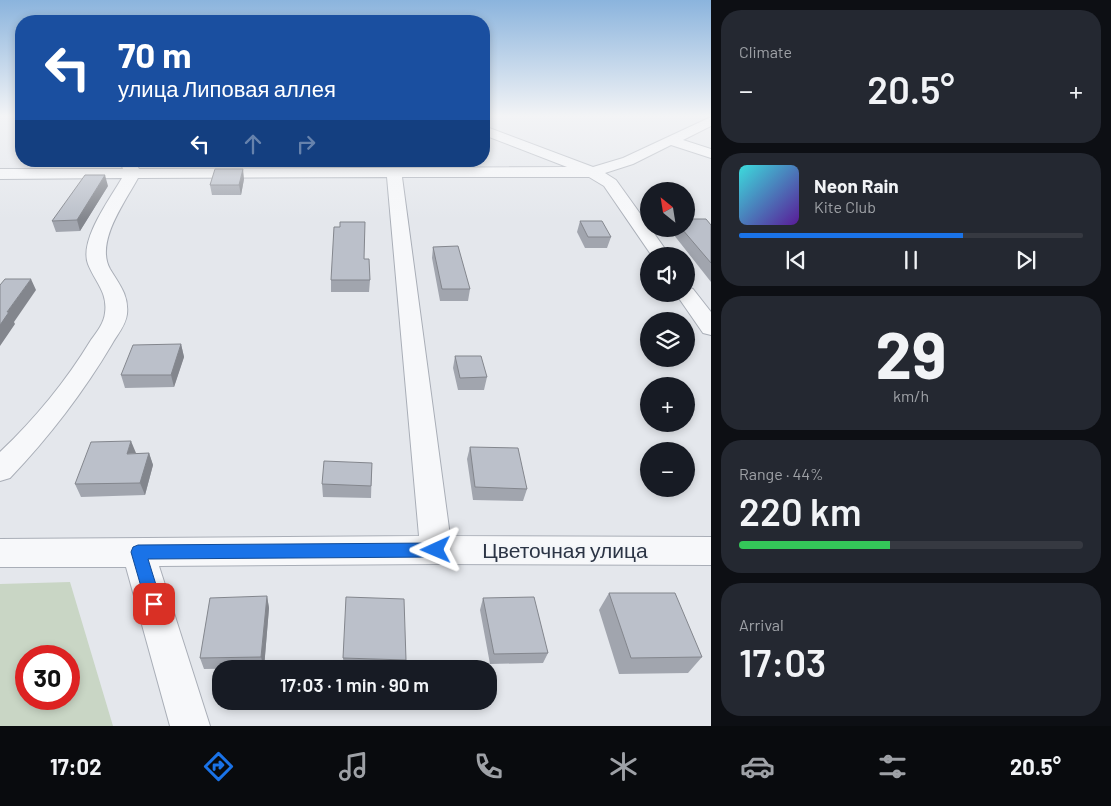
<!DOCTYPE html>
<html lang="en">
<head>
<meta charset="utf-8">
<style>
	:root { --surface:#171b24; --page:#242831; --text:#f1f3f6; --muted:#9ea1a6; --line:#363941; --accent:#1a73e8 }
	body { margin:0; font-family:Barlow,sans-serif; background:var(--page); color:var(--text); height:100vh; display:flex; flex-direction:column; font-size:19px; white-space:nowrap }
	* { box-sizing:border-box; margin:0 }
	p { font-size:16px; color:var(--muted) }
	.icon { flex:none; width:28px; height:28px; fill:none; stroke:currentColor; stroke-width:2; stroke-linecap:round; stroke-linejoin:round }
	.map { position:relative; flex:1; overflow:hidden }
	.side { display:flex; flex-direction:column; gap:10px; padding:10px; background:#0d0f14; width:400px }
	.side>* { flex:none }
	.top-card { position:absolute; left:15px; top:15px; width:475px; height:152px; border-radius:20px; box-shadow:0 2px 8px #0003; background:#1a4fa0; color:#fff; overflow:hidden }
	.needle { width:32px; rotate:330deg }
	.tools { position:absolute; left:640px; top:182px; display:grid; gap:10px }
	.tools a { display:grid; place-items:center; width:55px; height:55px; border-radius:50%; background:var(--surface); box-shadow:0 2px 8px #0003; font-size:25px }
	.speed { position:absolute; left:15px; top:645px; display:flex; gap:10px; font-size:25px; font-weight:700; text-align:center }
	.speed>* { display:grid; place-content:center; width:65px; height:65px; border-radius:50%; background:var(--surface); box-shadow:0 2px 8px #0003; line-height:1 }
	.speed .limit { border:8px solid #d22; background:#fff; color:#111 }
	.pin { position:absolute; display:grid; place-items:center; width:42px; height:42px; color:#fff; margin:-21px; border-radius:10px; box-shadow:0 2px 8px #0006 }
	.me { position:absolute; width:55px; margin:-28px; rotate:269deg; stroke-linejoin:round; filter:drop-shadow(0 0 4px #0008) }
	.turn { display:flex; align-items:center; gap:18px; height:105px; padding:0 20px; font-size:22px }
	.turn .icon { width:65px; height:65px; stroke-width:2.5 }
	.turn b { display:block; font-size:35px; line-height:42px }
	.lanes { display:flex; align-items:center; height:48px; padding:0 20px; background:#0003; justify-content:center; gap:25px; direction:ltr }
	.lanes .off { opacity:.35 }
	.big { font-size:38px; font-weight:600; line-height:1.1 }
	.side .tile { flex:1; display:flex; flex-direction:column; justify-content:center; gap:8px; min-width:0; padding:0 18px; border-radius:20px; background:var(--page) }
	.side .dial { align-items:center; gap:0 }
	.dial b { font-size:65px; line-height:1 }
	.song { display:flex; align-items:center; gap:15px }
	.cover { width:60px; height:60px; border-radius:8px; background:linear-gradient(135deg,hsl(180 70% 55%),hsl(270 70% 35%)) }
	.played { height:5px; border-radius:2px; background:linear-gradient(90deg,var(--accent) 65%,var(--line) 65%) }
	.keys { display:flex; justify-content:space-around; direction:ltr }
	.heat { display:flex; justify-content:space-between; align-items:center; font-size:28px; direction:ltr }
	.charge { height:8px; border-radius:4px; background:linear-gradient(90deg,#34c759 44%,var(--line) 0) }
	.trip { position:absolute; left:212px; top:660px; width:285px; height:50px; border-radius:20px; background:var(--surface); box-shadow:0 2px 8px #0003; font-weight:600; line-height:50px; text-align:center }
	.dock { display:flex; height:80px; justify-content:space-around; align-items:center; background:#090b0e; color:var(--muted) }
	.dock .icon { width:35px; height:35px }
	.dock .on { color:var(--accent) }
	.dock b { font-size:22px; color:var(--text) }
	main { display:flex; flex:1; min-height:0 }
	.map>svg:first-child { display:block }
	.green { fill:#c9d6c5; fill-rule:evenodd }
	.lines { fill:none; stroke-linecap:round; stroke-linejoin:round }
	.street-casing { stroke:#a9aeb7; stroke-width:2 }
	.street { fill:#f7f8fa; fill-rule:evenodd }
	.wall { fill:#a1a5ae }
	.shaded-wall { fill:#83868d }
	.building { fill:#bbc0ca; stroke:#83868d }
	.route { fill:#1a73e8; stroke:#114b97 }
	.labels { text-anchor:middle; stroke-width:4; stroke-linejoin:round; paint-order:stroke }
	.near-street-label { font-size:21px; fill:#2b3445; stroke:#f4f6f9 }
</style>
</head>
<body>
<main>
<div class="map">
<svg width="711" height="726" viewBox="0 0 711 726">
	<rect width="100%" height="100%" fill="#e4e7ec"/>
	<!-- green -->
	<path class="green" d="M70,582L113,726H0V584ZM69,656V699H26V656Z"/>
	<g class="lines">
		<defs>
			<path id="street" d="M711,117V126L683,140L711,149V158L671,145L633,164L605,173L616,180L649,226V229H651L670,256H652L604,186L589,177H402L450,536L711,537V565L436,564L159,566L210,726H170L126,567H0V539L419,536L387,177L138,178C125,202 95,242 110,269C119,284 129,295 127,314C126,325 117,335 112,344C83,393 49,437 10,478L0,481V452C35,419 66,381 91,340C97,332 104,323 105,313C108,292 95,282 88,264C79,240 110,199 122,178L0,179V169H123L120,161H135L139,169L567,167L484,135V126L593,167L623,158Z
				M686,287L693,289L711,312V335L703,333L676,294H686Z"/>
		</defs>
		<!-- street casing -->
		<use href="#street" class="street-casing"/>
		<!-- street -->
		<use href="#street" class="street"/>
	</g>
	<!-- wall -->
	<path class="wall" d="M220,161H248L247,167H221Z
		M244,179L241,195H212L210,185Z
		M108,186L80,231L56,232L52,221Z
		M580,221L611,237L607,248H585L577,232Z
		M711,225V282L670,230V229H686Z
		M433,247L470,289L468,301H440L432,258Z
		M364,259L370,280L369,292H331V280Z
		M181,344L184,357L174,387L125,388L121,375Z
		M455,356L487,377L484,390H458L453,368Z
		M470,447L527,489L523,501L473,500L467,459Z
		M136,453H149L153,465L145,495L81,497L75,484Z
		M372,463L371,498L323,497L322,484Z
		M609,593L702,657L688,673L619,674L599,610Z
		M267,596L269,608L264,668L204,669L200,658Z
		M483,598L548,653L543,663L490,664L480,610Z
		M343,658L406,660L405,669H356L344,668Z"/>
	<!-- shaded-wall -->
	<path class="shaded-wall" d="M243,169L244,179L241,195L239,185Z
		M105,175L108,186L80,231L77,220Z
		M31,279L36,290L14,322L15,324L0,346V325L7,312Z
		M181,344L184,357L174,387L171,375Z
		M131,441L136,453L127,454Z
		M149,453L153,465L145,495L140,483Z
		M267,596L269,608L264,668L261,657Z"/>
	<!-- building -->
	<path class="building" d="M215,169H243L239,185H210Z
		M85,175H105L77,220L52,221Z
		M686,219H706L711,225V263L682,229H686Z
		M580,221H602L611,237H588Z
		M340,222H365L364,259H369L370,280H331L334,227H340Z
		M458,246L470,289H442L433,247Z
		M5,279H31L7,312H9L0,325V285Z
		M181,344L171,375H121L133,345Z
		M455,356H481L487,377L460,378Z
		M131,441L127,454L149,453L140,483L75,484L91,442Z
		M470,447L518,448L527,489L475,487Z
		M324,461L372,463L371,486L322,484Z
		M609,593H675L702,657L631,658Z
		M267,596L261,657L200,658L210,598Z
		M346,597L404,599L406,660L343,658Z
		M534,597L548,653L494,654L483,598Z"/>
	<!-- sky -->
	<linearGradient id="sky" x2="0" y2="1"><stop stop-color="#8bb4dd"/><stop offset="0.53" stop-color="#f3f4f6"/><stop offset="1" stop-color="#f3f4f6" stop-opacity="0"/></linearGradient>
	<rect width="711" height="219" fill="url(#sky)"/>
	<!-- route -->
	<path class="route" d="M436,543L441,545L444,550L441,555L436,557L148,559L162,604L160,610L154,612L148,610L146,604L131,552L133,547L138,545Z"/>
	<g class="labels">
		<!-- near-street labels -->
		<g class="near-street-label">
			<text x="565" y="558">Цветочная улица</text>
		</g>
	</g>
</svg>
<div class="tools">
<a><svg class="needle" viewBox="-14 -14 28 28"><path d="M0-13l5 13h-10z" fill="#e53935"/><path d="M0 13l5-13h-10z" fill="#9ea1a6"/></svg></a>
<a><svg class="icon" aria-label="sound" viewBox="0 0 24 24"><path d="M4 9h4l5-4v14l-5-4H4zM17 9q2 3 0 6"/></svg></a>
<a><svg class="icon" aria-label="layers" viewBox="0 0 24 24"><path d="M12 4l9 5-9 5-9-5zM3 14l9 5 9-5"/></svg></a>
<a>+</a>
<a>−</a>
</div>
<div class="speed"><div class="limit">30</div></div>
<div class="pin" style="left:154px;top:604px;background:#d93025"><svg class="icon" aria-label="arrive" viewBox="0 0 24 24"><path d="M6 21V4h12l-3 4 3 4H6"/></svg></div>
<svg class="me" style="left:436px;top:550px" viewBox="-20 -20 40 40"><path d="M0-17L14 15 0 8-14 15z" fill="#1a73e8" stroke="#fff" stroke-width="4"/></svg>
<div class="trip">17:03 · 1 min · 90 m</div>
<div class="top-card">
<div class="turn"><svg class="icon" aria-label="left" viewBox="0 0 24 24"><path d="M17 20v-9H6M10 6l-5 5 5 5"/></svg><div><b>70 m</b>улица Липовая аллея</div></div>
<div class="lanes"><svg class="icon" aria-label="left" viewBox="0 0 24 24"><path d="M17 20v-9H6M10 6l-5 5 5 5"/></svg><svg class="icon off" aria-label="ahead" viewBox="0 0 24 24"><path d="M12 20V5M6 11l6-6 6 6"/></svg><svg class="icon off" aria-label="right" viewBox="0 0 24 24"><path d="M7 20v-9h11M14 6l5 5-5 5"/></svg></div>
</div>
</div>
<section class="side">
<div class="tile"><p>Climate</p>
<div class="heat"><a>−</a><b class="big">20.5°</b><a>+</a></div>
</div>
<div class="tile">
<div class="song"><i class="cover"></i><div><b>Neon Rain</b><p>Kite Club</p></div></div>
<div class="played"></div>
<div class="keys"><svg class="icon" aria-label="previous" viewBox="0 0 24 24"><path d="M18 5L8 12l10 7zM5 5v14"/></svg><svg class="icon" aria-label="pause" viewBox="0 0 24 24"><path d="M8 5v14M16 5v14"/></svg><svg class="icon" aria-label="next" viewBox="0 0 24 24"><path d="M6 5l10 7-10 7zM19 5v14"/></svg></div>
</div>
<div class="tile dial"><b>29</b><p>km/h</p></div>
<div class="tile"><p>Range · 44%</p><b class="big">220 km</b><div class="charge"></div></div>
<div class="tile"><p>Arrival</p><b class="big">17:03</b></div>
</section>
</main>
<nav class="dock">
<b>17:02</b>
<svg class="icon on" aria-label="directions" viewBox="0 0 24 24"><path d="M12 3l9 9-9 9-9-9zM9 14v-3h6M13 9l2 2-2 2"/></svg>
<svg class="icon" aria-label="music" viewBox="0 0 24 24"><path d="M9 18V5l10-2v13"/><circle cx="6" cy="18" r="3"/><circle cx="16" cy="16" r="3"/></svg>
<svg class="icon" aria-label="phone" viewBox="0 0 24 24"><path d="M5 4h4l2 5-3 2q2 4 5 5l2-3 5 2v4C11 20 4 13 5 4z"/></svg>
<svg class="icon" aria-label="climate" viewBox="0 0 24 24"><path d="M12 3v18M4 7l16 10M4 17L20 7"/></svg>
<svg class="icon" aria-label="car" viewBox="0 0 24 24"><path d="M5 17H2v-5l4-1 3-4h7l3 4 3 1v5h-3M9 17h6M6 11h13"/><circle cx="7" cy="17" r="2"/><circle cx="17" cy="17" r="2"/></svg>
<svg class="icon" aria-label="filters" viewBox="0 0 24 24"><path d="M4 7h16M4 17h16"/><circle cx="9" cy="7" r="2"/><circle cx="15" cy="17" r="2"/></svg>
<b>20.5°</b>
</nav>
</body>
</html>
